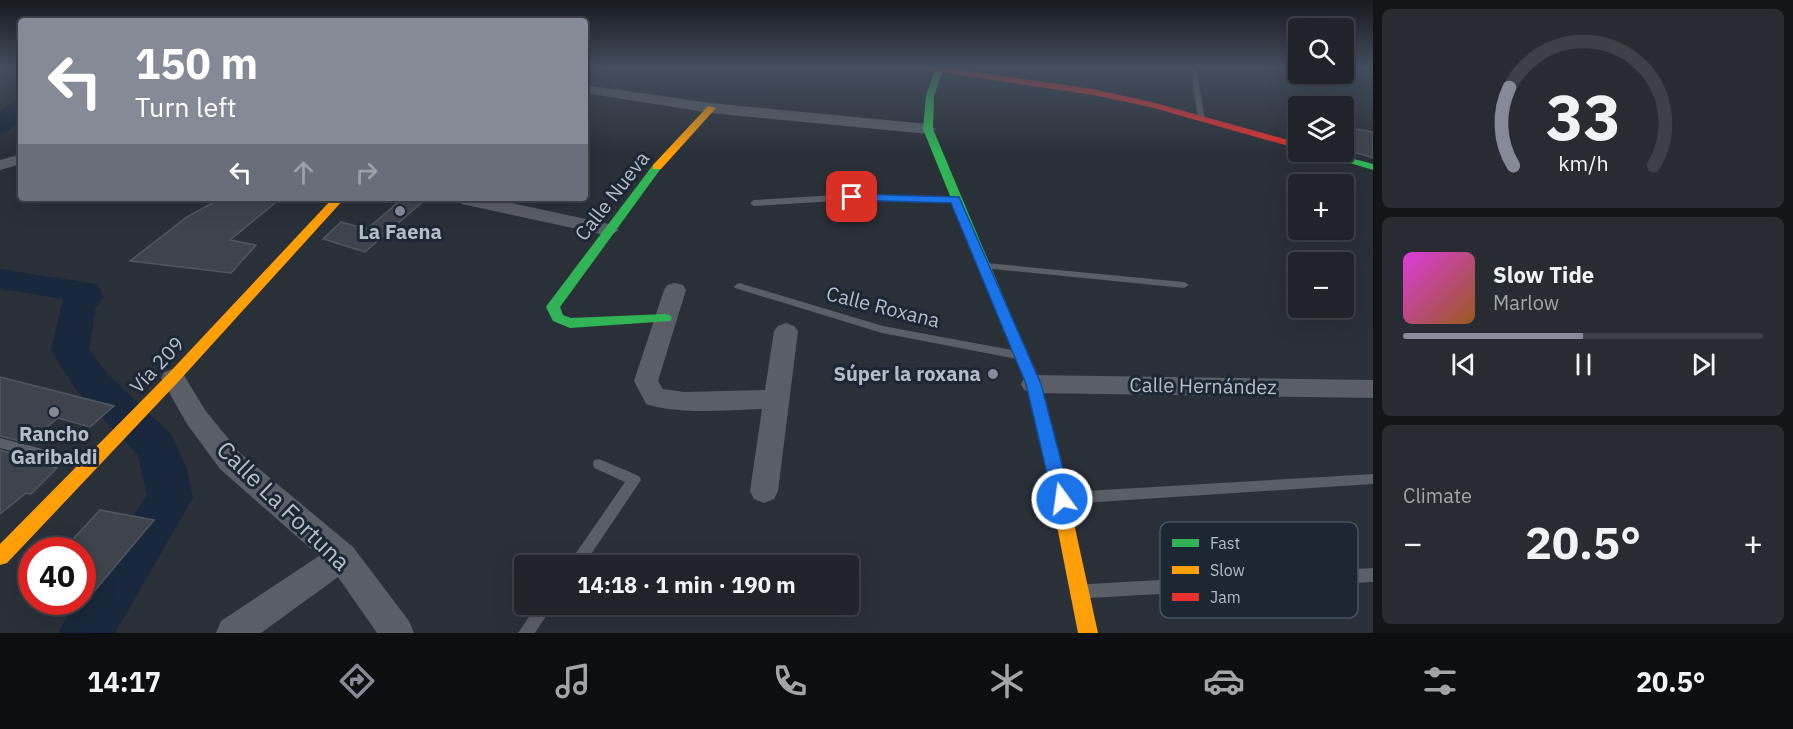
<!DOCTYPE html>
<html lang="en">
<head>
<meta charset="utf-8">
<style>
	:root { --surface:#20242a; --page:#282c32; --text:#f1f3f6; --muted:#a2a4a8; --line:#3d4147; --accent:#848b96 }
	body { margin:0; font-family:"IBM Plex Sans",sans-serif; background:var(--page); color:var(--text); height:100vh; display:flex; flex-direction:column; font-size:22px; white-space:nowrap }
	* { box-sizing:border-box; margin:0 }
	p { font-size:20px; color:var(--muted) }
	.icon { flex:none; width:33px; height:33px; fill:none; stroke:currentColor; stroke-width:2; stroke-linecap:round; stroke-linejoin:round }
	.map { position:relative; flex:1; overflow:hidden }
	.panel { display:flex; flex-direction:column; gap:9px; padding:9px; background:#121417; width:420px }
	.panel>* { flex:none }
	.guide { position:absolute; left:18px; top:18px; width:570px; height:183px; border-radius:6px; box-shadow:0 6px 24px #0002,0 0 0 2px var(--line); background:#848b96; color:#fff; overflow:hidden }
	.fabs { position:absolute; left:1288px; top:18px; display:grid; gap:12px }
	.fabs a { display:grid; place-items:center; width:66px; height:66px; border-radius:6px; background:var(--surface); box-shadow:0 6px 24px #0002,0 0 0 2px var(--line); font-size:30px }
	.speed { position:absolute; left:18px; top:537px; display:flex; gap:12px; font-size:30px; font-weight:700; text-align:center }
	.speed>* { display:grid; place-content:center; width:78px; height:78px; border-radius:50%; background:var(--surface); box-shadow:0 6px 24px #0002,0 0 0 2px var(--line); line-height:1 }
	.speed .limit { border:9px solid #d22; background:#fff; color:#111 }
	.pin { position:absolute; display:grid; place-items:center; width:51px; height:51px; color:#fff; margin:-26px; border-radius:12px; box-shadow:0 3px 9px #0006 }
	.me { position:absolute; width:66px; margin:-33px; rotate:346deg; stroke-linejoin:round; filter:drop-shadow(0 0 4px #0008) }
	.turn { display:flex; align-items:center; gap:21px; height:126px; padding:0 18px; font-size:27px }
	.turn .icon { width:78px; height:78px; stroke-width:2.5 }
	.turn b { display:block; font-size:42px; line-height:51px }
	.lanes { display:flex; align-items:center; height:57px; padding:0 18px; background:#0003; justify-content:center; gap:30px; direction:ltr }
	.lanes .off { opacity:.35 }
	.big { font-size:45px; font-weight:700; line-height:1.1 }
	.panel .card { flex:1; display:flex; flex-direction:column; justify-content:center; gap:9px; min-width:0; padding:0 21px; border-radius:9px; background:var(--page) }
	.panel .dial { align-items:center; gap:0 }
	.dial svg { height:156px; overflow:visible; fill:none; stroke:var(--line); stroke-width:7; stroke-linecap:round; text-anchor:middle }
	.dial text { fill:var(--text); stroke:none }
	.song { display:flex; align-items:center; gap:18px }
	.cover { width:72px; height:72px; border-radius:9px; background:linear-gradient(135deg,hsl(300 70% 55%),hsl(30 70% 35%)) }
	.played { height:6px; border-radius:3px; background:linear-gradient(90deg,var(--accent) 50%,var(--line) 50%) }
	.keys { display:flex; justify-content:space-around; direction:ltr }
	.heat { display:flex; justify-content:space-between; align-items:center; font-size:33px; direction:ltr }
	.trip { position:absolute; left:514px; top:555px; width:345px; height:60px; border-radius:6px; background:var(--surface); box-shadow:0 6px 24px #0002,0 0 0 2px var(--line); font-weight:700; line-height:60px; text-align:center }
	.menu { display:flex; height:96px; justify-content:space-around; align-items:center; background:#0d0e11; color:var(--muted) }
	.menu .icon { width:42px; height:42px }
	.menu .on { color:var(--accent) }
	.menu b { font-size:27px; color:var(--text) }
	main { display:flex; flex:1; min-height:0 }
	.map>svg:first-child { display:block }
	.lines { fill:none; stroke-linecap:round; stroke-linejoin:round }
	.river { fill:#19273c; fill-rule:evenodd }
	.building { fill:#3f444c; stroke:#52575f; stroke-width:1.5 }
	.lane { fill:#5a5e66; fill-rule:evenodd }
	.street { fill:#5a5e66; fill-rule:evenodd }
	.fast { fill:#30b455; fill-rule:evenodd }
	.slow { fill:#ff9f0a; fill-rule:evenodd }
	.jam { fill:#e5322d; fill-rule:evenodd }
	.route { fill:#1a73e8; stroke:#114b97; stroke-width:1.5 }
	.poi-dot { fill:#848b96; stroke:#1d2633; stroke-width:2 }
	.labels { text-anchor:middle; stroke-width:6; stroke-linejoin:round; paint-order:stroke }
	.street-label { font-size:20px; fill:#b4bcc9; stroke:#1d2633 }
	.poi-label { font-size:20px; font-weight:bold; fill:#b4bcc9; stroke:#1d2633 }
	.near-street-label { font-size:24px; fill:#b4bcc9; stroke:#1d2633 }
	.key { fill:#1d2633; stroke:#4a5360; stroke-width:1.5 }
	.key-label { font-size:16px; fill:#b4bcc9 }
</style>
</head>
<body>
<main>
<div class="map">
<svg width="1373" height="633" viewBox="0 0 1373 633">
	<rect width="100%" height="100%" fill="#2a3038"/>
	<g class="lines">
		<!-- river -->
		<path class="river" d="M21,100V120L9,130L0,133V112L12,102Z
			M0,269L97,284L104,297L96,307L89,349L106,372L171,434L187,469L193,498L115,633H58L75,602H82V590L147,495L138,455L78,392L51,351L63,299L0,289Z"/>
	</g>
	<!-- building -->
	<path class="building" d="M1344,127L1373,132V158L1344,149Z
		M244,198H281L230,240L256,245L231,273L130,261L187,217L214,202H240Z
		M403,198H427L365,252L323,239L341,222L367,229Z
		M0,377L114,406L90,427L58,418L27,443L0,436Z
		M0,450L14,454L11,456L57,468L31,494L26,493L0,514Z
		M100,510L154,520L82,606V550H63Z"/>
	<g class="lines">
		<!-- lane -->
		<path class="lane" d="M1190,66H1196L1205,120L1198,118Z
			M852,194L955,197L959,200L955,203L852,200L754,206L750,203L754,200Z
			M986,263L1184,282L1189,285L1184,288L983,268L981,266Z
			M739,283L883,326L1017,351L1021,352L1023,355L1021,358L1017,359L882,333L735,288L734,286Z
			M0,438L81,459L86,460L87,464L86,468L81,469L0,448Z
			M599,459L639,476L641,480L583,566H567L625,482L594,468L593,464L594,460Z
			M1373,474V484L1068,504L1063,502L1061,498L1063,494L1068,492Z
			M1373,568V582L1089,598L1084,596L1082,591L1084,586L1089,584Z
			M538,604H554L535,633H518Z"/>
		<!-- street -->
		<path class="street" d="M585,85L711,103L928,124L936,129L928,134L711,113L585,93Z
			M21,154V164L0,170V160Z
			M453,198H488L609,224L619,230L609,236L462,204Z
			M675,283L683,285L686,290L658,381L663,389L684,392L765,390L774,331L778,326L786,323L794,326L798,331L778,491L774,499L764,503L754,499L750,491L762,409C724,410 683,415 646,404L634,381L664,290L667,285Z
			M173,369L182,372L205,410L240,453L353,547L409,621L414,633H377L338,577L261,633H216L221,621L319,556L220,469L187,424L161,378L164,372Z
			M1033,375L1373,380V398L1033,393L1024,390L1021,384L1024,378Z"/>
		<!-- fast -->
		<path class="fast" d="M936,67L943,69L934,96L933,129L1040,384L1058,450L1056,455L1050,456L1044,455L1042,450L1026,384L923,129L926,96Z
			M1313,152H1328L1373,164V170Z
			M657,164L662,167L560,307L563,315L571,318L665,314L670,315L672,318L670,321L570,328L553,321L546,307L548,304L653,165Z"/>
		<!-- slow -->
		<path class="slow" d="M708,106L716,108L661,169H653V165Z
			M333,198H345L178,382L7,563L0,565V544L168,374Z
			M1050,444L1056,445L1058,450L1098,633H1078L1042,450L1044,445Z"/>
		<!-- jam -->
		<path class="jam" d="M933,66L1093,89L1155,103L1299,143V149L1150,107L1093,95L919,69L915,67Z"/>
	</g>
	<!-- sky -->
	<linearGradient id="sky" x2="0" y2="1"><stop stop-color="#171a1f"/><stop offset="0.43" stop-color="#444e5e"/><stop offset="1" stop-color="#444e5e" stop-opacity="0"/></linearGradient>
	<rect width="1373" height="155" fill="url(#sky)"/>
	<!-- route -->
	<path class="route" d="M852,194L959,197L1041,384L1071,499L1068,504L1062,506L1056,504L1053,499L1026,384L951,203L848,200L846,197Z"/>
	<!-- markers -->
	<g class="poi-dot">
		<circle cx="400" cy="211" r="6"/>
		<circle cx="993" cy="374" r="6"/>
		<circle cx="54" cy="412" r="6"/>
	</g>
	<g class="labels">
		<!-- street labels -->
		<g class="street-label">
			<text transform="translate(612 196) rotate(-52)" y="7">Calle Nueva</text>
			<text transform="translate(883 307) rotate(14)" y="7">Calle Roxana</text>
			<text transform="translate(157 365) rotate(-47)" y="7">Vía 209</text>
			<text transform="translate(1203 386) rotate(1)" y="7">Calle Hernández</text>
		</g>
		<!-- poi labels -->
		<g class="poi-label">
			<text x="400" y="239">La Faena</text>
			<text x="981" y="381" text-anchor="end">Súper la roxana</text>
			<text x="54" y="441">Rancho<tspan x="54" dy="23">Garibaldi</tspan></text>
		</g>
		<!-- near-street labels -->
		<g class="near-street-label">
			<text transform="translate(283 506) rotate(44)" y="8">Calle La Fortuna</text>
		</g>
	</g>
	<!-- legend -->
	<rect x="1160" y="522" width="198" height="96" rx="9" class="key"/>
	<rect x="1172" y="539" width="27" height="8" fill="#30b455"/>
	<rect x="1172" y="566" width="27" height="8" fill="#ff9f0a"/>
	<rect x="1172" y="593" width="27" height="8" fill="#e5322d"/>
	<g class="key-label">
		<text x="1210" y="549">Fast</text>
		<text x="1210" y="576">Slow</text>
		<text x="1210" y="603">Jam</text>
	</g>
</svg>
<div class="fabs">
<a><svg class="icon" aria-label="search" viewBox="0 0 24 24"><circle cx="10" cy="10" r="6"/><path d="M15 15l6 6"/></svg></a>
<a><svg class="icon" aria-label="layers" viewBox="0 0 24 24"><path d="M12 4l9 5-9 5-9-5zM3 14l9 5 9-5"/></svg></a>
<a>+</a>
<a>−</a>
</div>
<div class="speed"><div class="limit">40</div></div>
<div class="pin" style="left:852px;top:197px;background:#d93025"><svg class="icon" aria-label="arrive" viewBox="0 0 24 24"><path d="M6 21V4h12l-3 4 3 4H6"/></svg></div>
<svg class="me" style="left:1062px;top:499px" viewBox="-20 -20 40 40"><circle r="17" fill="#1a73e8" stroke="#fff" stroke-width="3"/><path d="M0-11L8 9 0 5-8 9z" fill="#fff"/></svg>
<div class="trip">14:18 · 1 min · 190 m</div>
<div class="guide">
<div class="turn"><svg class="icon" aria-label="left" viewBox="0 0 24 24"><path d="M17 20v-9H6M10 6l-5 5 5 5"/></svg><div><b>150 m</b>Turn left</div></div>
<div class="lanes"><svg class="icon" aria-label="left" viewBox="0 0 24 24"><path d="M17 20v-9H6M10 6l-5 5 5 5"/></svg><svg class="icon off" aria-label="ahead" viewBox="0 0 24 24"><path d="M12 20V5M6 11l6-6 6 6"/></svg><svg class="icon off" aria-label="right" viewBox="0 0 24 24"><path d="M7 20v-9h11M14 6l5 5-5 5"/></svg></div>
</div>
</div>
<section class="panel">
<div class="card dial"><svg viewBox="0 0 100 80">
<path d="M14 69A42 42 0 1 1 86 69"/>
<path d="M14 69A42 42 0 0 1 12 29" stroke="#848b96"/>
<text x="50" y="56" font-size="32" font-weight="700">33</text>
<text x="50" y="72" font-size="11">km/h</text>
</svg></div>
<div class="card">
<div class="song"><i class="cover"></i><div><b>Slow Tide</b><p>Marlow</p></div></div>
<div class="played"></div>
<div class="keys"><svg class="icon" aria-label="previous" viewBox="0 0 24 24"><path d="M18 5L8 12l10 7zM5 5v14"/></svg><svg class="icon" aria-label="pause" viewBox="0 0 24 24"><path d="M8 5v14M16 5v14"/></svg><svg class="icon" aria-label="next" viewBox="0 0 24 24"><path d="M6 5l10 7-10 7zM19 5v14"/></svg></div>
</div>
<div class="card"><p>Climate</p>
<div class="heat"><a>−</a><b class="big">20.5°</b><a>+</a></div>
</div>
</section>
</main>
<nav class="menu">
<b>14:17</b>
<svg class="icon on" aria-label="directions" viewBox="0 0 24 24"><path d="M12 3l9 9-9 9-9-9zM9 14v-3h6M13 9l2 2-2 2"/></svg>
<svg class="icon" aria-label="music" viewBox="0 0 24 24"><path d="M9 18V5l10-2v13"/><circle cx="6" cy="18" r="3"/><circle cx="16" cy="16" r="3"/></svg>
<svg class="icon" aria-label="phone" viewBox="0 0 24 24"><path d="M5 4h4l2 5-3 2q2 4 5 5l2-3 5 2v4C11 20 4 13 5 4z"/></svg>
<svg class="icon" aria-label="climate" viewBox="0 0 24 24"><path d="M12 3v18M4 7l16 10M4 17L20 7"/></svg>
<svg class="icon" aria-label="car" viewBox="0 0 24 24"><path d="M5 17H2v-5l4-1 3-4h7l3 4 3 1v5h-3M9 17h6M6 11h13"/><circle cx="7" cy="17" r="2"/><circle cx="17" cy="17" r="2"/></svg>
<svg class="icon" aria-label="filters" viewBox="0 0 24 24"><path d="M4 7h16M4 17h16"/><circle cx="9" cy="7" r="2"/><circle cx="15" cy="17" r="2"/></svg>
<b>20.5°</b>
</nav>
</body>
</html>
